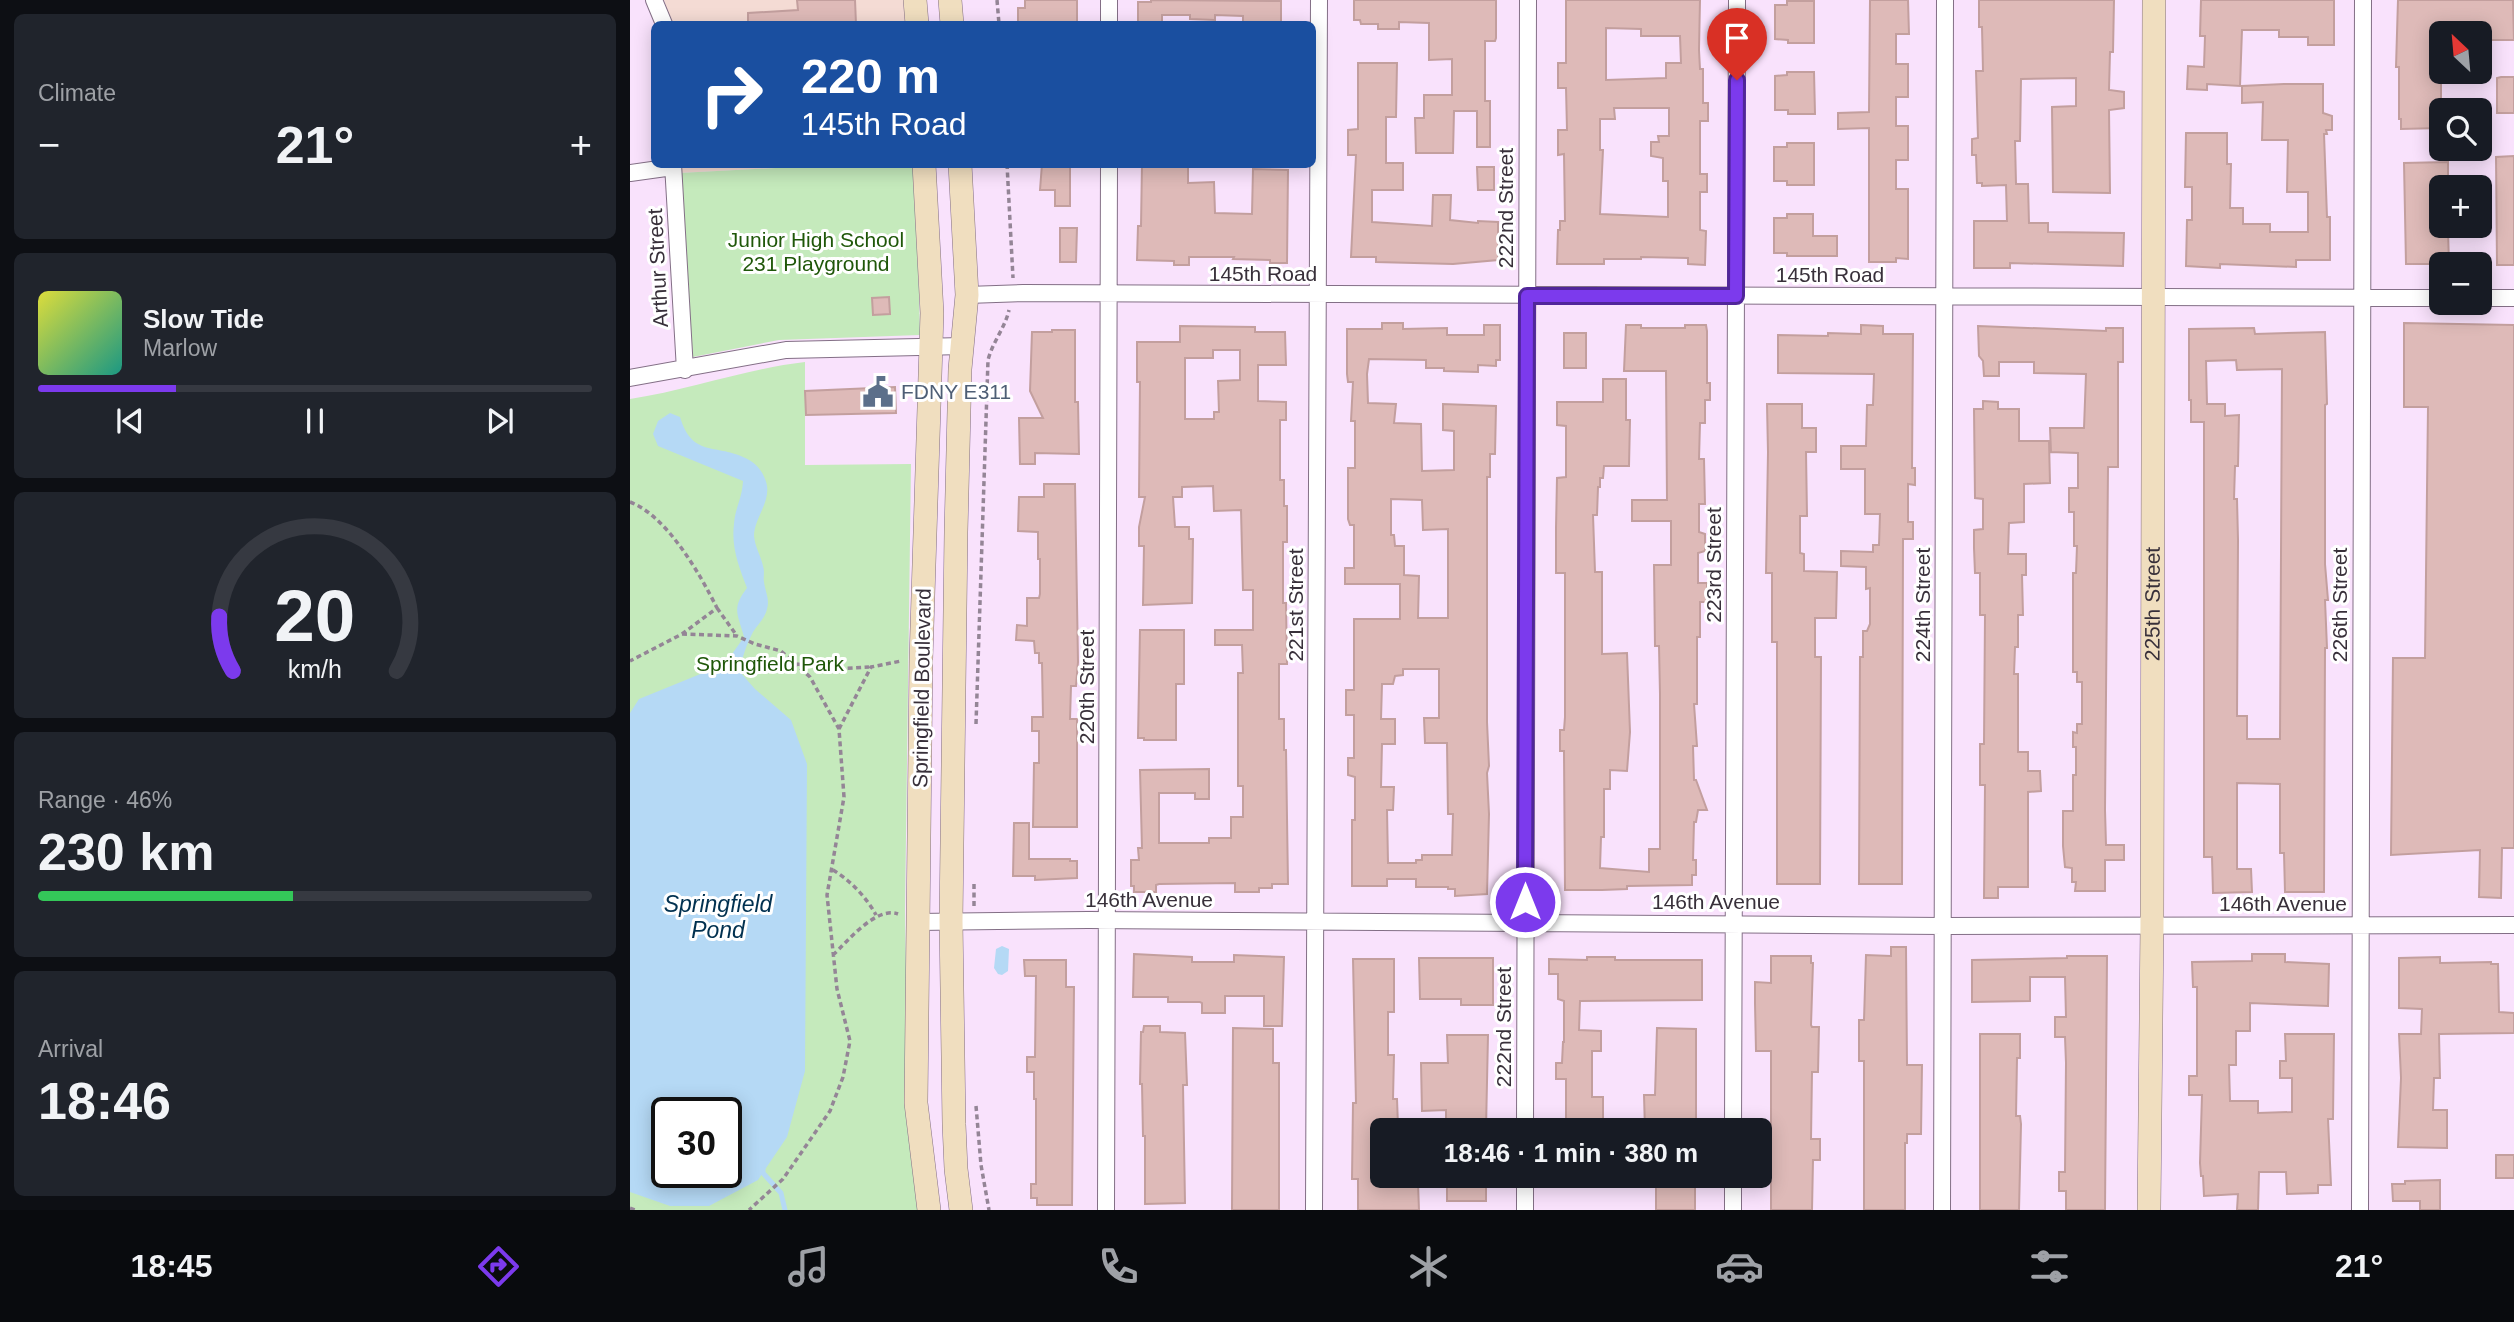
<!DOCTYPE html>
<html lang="en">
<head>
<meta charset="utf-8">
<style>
	:root { --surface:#171b24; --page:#20242c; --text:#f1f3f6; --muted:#9ea1a6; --line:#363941; --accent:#7c3aed }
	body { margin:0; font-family:Helvetica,sans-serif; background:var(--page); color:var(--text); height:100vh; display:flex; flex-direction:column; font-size:26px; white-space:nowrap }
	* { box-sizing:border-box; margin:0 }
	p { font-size:23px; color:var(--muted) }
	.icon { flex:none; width:38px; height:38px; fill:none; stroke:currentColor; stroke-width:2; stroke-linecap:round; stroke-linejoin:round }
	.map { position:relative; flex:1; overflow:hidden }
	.side { display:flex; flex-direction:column; gap:14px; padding:14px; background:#0d0f14; width:630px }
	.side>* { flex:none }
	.top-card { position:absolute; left:21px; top:21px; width:665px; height:147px; border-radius:10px; box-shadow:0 4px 18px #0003; background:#1a4fa0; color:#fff; overflow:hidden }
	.needle { width:46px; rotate:334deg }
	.controls { position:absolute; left:1799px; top:21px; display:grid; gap:14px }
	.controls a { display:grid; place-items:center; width:63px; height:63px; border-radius:10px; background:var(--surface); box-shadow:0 4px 18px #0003; font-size:35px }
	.speed { position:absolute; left:21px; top:1097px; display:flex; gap:14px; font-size:35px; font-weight:700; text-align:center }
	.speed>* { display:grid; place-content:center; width:91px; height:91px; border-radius:50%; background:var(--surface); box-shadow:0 4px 18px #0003; line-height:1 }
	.speed .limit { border:4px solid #111; border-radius:10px; background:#fff; color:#111 }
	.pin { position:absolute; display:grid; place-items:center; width:60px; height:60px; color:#fff; margin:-72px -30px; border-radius:50% 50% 50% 0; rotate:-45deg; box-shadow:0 0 7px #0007 }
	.pin .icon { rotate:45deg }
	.me { position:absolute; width:77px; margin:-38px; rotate:0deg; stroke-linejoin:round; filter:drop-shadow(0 0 5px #0008) }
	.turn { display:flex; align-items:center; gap:24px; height:147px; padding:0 35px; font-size:32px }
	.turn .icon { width:91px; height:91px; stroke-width:2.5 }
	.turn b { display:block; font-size:49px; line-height:60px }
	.big { font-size:52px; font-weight:800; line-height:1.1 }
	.side .widget { flex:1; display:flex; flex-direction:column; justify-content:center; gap:10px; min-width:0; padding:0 24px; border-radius:10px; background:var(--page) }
	.side .dial { align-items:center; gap:0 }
	.dial svg { height:182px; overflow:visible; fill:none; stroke:var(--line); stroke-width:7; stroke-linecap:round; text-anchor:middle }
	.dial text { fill:var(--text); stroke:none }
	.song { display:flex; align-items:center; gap:21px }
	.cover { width:84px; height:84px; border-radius:10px; background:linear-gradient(135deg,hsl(60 70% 55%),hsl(170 70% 35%)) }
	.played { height:7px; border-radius:4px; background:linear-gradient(90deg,var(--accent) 25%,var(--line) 25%) }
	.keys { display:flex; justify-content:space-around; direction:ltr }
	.heat { display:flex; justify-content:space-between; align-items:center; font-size:38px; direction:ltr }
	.charge { height:10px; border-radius:5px; background:linear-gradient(90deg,#34c759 46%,var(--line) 0) }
	.trip { position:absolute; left:740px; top:1118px; width:402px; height:70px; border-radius:10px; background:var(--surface); box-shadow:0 4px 18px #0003; font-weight:800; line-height:70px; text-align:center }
	.tabs { display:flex; height:112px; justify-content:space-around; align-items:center; background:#090b0e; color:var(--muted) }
	.tabs .icon { width:49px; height:49px }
	.tabs .selected { color:var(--accent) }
	.tabs b { font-size:32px; color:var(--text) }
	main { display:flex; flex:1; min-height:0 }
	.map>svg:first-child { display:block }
	.education { fill:#f4dbd4 }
	.green { fill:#c5eabc; fill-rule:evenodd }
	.water { fill:#b5d9f5; fill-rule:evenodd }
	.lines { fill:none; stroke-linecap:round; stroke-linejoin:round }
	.stream { stroke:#b5d9f5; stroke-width:5 }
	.building { fill:#debab8; stroke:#c39f9e; stroke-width:2; fill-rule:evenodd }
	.street-casing { stroke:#836f86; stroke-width:18 }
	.secondary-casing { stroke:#836f86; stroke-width:24 }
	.path { stroke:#948596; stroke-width:3.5; stroke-dasharray:5 3.5; stroke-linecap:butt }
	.street { stroke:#fff; stroke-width:16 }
	.secondary { stroke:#f0debf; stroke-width:23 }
	.route-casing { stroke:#51269a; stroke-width:18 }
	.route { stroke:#7c3aed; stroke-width:12 }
	.labels { text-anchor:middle; stroke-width:6; stroke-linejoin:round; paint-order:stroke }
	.street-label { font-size:21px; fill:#38303a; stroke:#fff }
	.park-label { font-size:21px; fill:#1f5709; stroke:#fff }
	.service-label { font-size:21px; fill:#4e5e75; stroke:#fff; text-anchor:start }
	.water-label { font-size:23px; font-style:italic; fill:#013150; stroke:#fff }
</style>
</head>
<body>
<main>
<section class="side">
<div class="widget"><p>Climate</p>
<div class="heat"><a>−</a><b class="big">21°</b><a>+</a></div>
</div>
<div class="widget">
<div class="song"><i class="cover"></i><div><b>Slow Tide</b><p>Marlow</p></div></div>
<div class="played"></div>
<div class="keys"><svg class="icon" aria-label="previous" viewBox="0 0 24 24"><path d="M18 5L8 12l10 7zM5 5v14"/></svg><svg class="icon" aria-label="pause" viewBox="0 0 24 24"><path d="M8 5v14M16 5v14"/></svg><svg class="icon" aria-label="next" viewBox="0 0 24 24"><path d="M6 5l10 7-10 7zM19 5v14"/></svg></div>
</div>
<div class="widget dial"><svg viewBox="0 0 100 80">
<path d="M14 69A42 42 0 1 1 86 69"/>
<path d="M14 69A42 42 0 0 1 8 45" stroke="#7c3aed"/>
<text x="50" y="56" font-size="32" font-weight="700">20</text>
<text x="50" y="72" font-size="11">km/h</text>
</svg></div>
<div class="widget"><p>Range · 46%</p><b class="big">230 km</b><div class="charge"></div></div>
<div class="widget"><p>Arrival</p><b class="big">18:46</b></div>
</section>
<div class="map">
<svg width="1884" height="1210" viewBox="0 0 1884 1210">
	<rect width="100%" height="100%" fill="#f9e2fc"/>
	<!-- education -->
	<path class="education" d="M34,0H275L277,24H41Z
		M49,164L201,165L49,173Z"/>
	<!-- green -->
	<path class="green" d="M201,165H286L290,335L149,340L63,357L49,173Z
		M175,362V465L281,464L275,910L278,1091L291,1210H0V399C59,390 115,369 175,362ZM37,1113H96V1172H37Z"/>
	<!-- water -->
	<path class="water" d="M40,413L50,417C62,457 85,444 113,457C123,461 131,468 135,479C144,499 124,517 124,536C125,547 131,556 133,566C135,572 133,577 134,582C135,591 140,599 137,609C135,618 128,624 123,632C116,646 112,657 110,672L125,689L161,720L177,764L175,1071L157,1137L128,1180L79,1206H40L0,1192V713L9,699L95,664L114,637C108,614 101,609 117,588C109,567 101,547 104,524C105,508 112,499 113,481L28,446L23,434L28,421ZM37,1113H96V1172H37Z
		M372,946L379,949L378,971L372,975L368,974L364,968L366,949Z"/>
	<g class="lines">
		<!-- stream -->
		<path class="stream" d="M133,1169V1173L151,1193L155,1210"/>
	</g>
	<!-- building -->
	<path class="building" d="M167,0H225L226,24H118V13L168,10Z
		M395,0H447V24H388V8H395Z
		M521,0L651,1V24H613V16L585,15V20L560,19V15H532V24H508V2H521Z
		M724,0H866V38L865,41H855V101H860V147H847V111H824L823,153H786L785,118H794V95H822V59L799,60V23L769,22V29H748V24H731L730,20H724Z
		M936,0H1070L1069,50L1070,69H1073V103H1078V121H1070V174H1077V192H1070V230L1076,231L1075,265L1058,264V258L1011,257V259H974V264H927L928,230H930V221H935L934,154L928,155V130H937L936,88H928V63H936ZM976,28L1011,29V36H1050L1051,63H1036V78L976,80ZM984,108H1039V136H1028L1029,142H1021V156L1033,158V181H1038V217L970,214L973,150H970V119H985Z
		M1240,0H1278L1279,34H1266V64H1278V97H1266V126H1278V160H1266V189H1278V259L1266,258V262H1239V128L1208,129V113L1239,112Z
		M1349,0H1484L1483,52H1480L1479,90L1494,92V108L1479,110L1480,193L1423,192L1422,107L1446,106V78L1391,79L1390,141H1385L1386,184H1398L1399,223H1418V232L1494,233L1493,266L1380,263V268H1344V221H1377L1376,185L1352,186V183H1347L1346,155H1342V139L1348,138L1346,71H1353L1352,27H1349Z
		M1571,0H1704V45H1678V37H1649V30H1612L1610,86L1577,84V90L1557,89L1558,66L1574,67L1575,36H1570Z
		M1768,0H1883L1884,40H1859V33H1800L1801,75L1811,78V128L1771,129V119H1769V67H1766Z
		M1157,1H1184V43H1158V40L1145,39V5H1157Z
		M728,63H767L766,117H756V163H773V190H742V222L802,226L803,195H821L820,220L848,223V221L868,222V260L823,264L746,262V257H721L726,155H718V130L728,129Z
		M1157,72H1184L1185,114H1158V110H1145V76L1157,75Z
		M1871,77H1884V113H1867V78Z
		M1654,84H1693V113L1702,116V130H1696L1697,134H1694L1697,217H1700V260H1666V267L1590,264V268L1556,266L1557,220H1562V187H1555L1556,133H1597V164H1601L1600,208H1613V224H1640V232H1678V192H1657L1658,140H1632L1633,102L1612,103V86Z
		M1157,143H1184V185H1157V181H1144V147H1157Z
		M1884,156V265H1867L1866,157Z
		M1818,162V186H1811V228L1818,230L1819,264H1776L1774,163Z
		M412,164H440V206H425V190H410Z
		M512,164H558V183L584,182L585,213L622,214L623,169L658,170L657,263H640V260L603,259L604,257H559V265H544V261L507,260L508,226H511Z
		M847,167H864V190H848Z
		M1157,214H1183V236H1207V256H1157V253H1144V218H1157Z
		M430,228H447L446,262H430Z
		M259,297L260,314L243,315L242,298Z
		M752,323H773V329L817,328V335H854V325H870V360H866V366L848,365V372L814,371V368H796V360L739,359L737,374L738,403L766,404L764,423L791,424L792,471L824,470V431L813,430V404L866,406L865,454H860V477H857V722L859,766L857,773L859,814L857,894L825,896V889H818V887H786V879H757V886H722V820H725V777L718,775V758H724V715H716V690H724V619H770V584H715V568H724V525H720L718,519V468H725V421H721L723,382H718L717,374V329H752ZM761,499L792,500L793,530L818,529V618H788L789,576L774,575V546H765L764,535H761ZM773,669H809V718H794L795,743H817L818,814H823L822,855H792V860H786V863H758L757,810H763L764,787H751L752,744H765V719H751L752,684H763L765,676L773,675Z
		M1774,323L1884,325V848H1872L1871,898L1849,897L1850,850L1761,855L1763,658H1795L1798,407H1774Z
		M996,325H1011V328H1055V325H1076L1077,331V383H1080V400H1075V423H1070L1069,459H1074L1075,504H1069V532L1075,534V551L1068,553V583H1077V598L1076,602H1070V637H1067V704H1064L1067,746H1063L1064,780H1066L1077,810H1068L1066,822H1064L1063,860H1066V875H1062V885L997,886V889L972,890H935L934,751H930V730H934L935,717V573H926V528L927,478L936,477V426L927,425V402H973V379H996V420H1000L999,466H974L973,478H970V487H968L967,515H963L965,572H972V654L997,653L1000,732L997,771L980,770V789H974V837H971L970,868L1019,872V849H1030V694L1029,646H1025L1024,565H1041V521H1002V500H1037L1036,371H994Z
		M1231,325L1253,326V334H1283L1282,468H1285V485L1278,484V522H1283V539H1273L1272,884H1229L1230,657H1233V631H1237L1240,624V588L1236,589V567L1211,566V551L1243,552V545H1249L1250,514H1235V469H1211V446H1236L1237,405H1243L1244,374L1148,373V335L1198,336V333L1231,334Z
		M550,326L625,327V332H655L656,365H628V401L656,402V420H650V480H654V506H657V542H653V603H656L657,664H649V719H654V750H656L658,884H642V888H629V892H605V883L529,884L526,885V892H504V886H501V860H509L508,848H512L510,770L579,769V799H565V793H529V843H579V838H601V817H613V786H608V673H613L612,645H585V630H623V590H613L611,510L584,511L583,486L552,487V497H543L545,527H559V539H563L562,603L513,605L514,546H509V527L515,497H509L510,382H507V342H550ZM583,350H610V380L588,381L589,412H584V419H555V358H583Z
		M1348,326L1476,331V328H1493V362H1488V467H1478L1475,810L1476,845H1494V860H1475V891H1445L1446,882H1442V868L1435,867L1433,846V811H1443V775H1446V747H1443V732L1447,733V724H1452V682H1447V672H1443V573H1446L1447,546H1444V512H1439V488H1448V453L1421,452L1420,428H1454L1456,374L1404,373V362H1369V376H1354L1353,361L1349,356Z
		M1624,328L1625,334L1695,332L1697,404L1695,405V564L1698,600H1695L1697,648H1695L1694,892H1655L1654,853H1650V784L1607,783V869H1621L1622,892L1583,893L1582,857H1574V422H1561V400H1559V329ZM1606,360L1607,370L1652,369L1650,739H1617V716H1607L1608,540L1607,499H1604L1605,466H1608L1609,415L1595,416V404H1577L1576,361Z
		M422,330H445V402H448L449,454L405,453V464H390L389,418H413L400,391L402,332H422Z
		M934,333H956V368H934Z
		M265,387L266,413L176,415L175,391Z
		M1353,401L1368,402V409H1389V441H1419L1420,483L1394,484V522L1379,523L1378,554H1396V575H1392L1393,615H1388V647H1385L1384,674H1388V752H1398V771H1410L1411,791L1398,792V887H1368V898H1354L1355,785H1350V744H1354L1355,615H1350V573H1345L1344,548V530L1353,529V499L1345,498L1344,409H1353Z
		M1137,404H1172V428H1186V452H1176L1177,516H1170V553L1174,554V571L1207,572L1206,618H1185V657H1191L1190,884H1147V642H1142V573H1136L1138,452Z
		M414,484H445L448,662L446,686H441L440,719H447V827H403L404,763H409V731H402V717H413L412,663H409V653H405L404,641L386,640L387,625L397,626V598H409L410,594V559H408V532L388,531L389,497H414Z
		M510,630H554V684H546V740H514V738H508Z
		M384,823H399V859H440V861H447V878L405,880V876H383Z
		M1261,947H1276L1277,1065H1292L1291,1134H1277V1143H1275V1210H1234V1061H1229V1020H1234L1236,955L1261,956Z
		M504,954L562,957V962H604V955L654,957L652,1026H634V996H595V1013H572V1003L570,1002H538V997H503Z
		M1622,954H1655V962L1699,964L1698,1006L1620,1003V1031H1606V1065H1599L1600,1101H1628V1113L1662,1112V1078H1650V1061H1656L1655,1034H1704L1703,1119H1698L1701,1185H1688V1193L1657,1194L1656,1172H1629L1628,1210H1607L1608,1194L1574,1196L1573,1176H1571L1570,1163L1572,1095H1559V1076H1567V987H1563L1562,962L1622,961Z
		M1141,956H1181V963H1183L1181,1025L1182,1027H1189L1188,1072H1182L1181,1139H1190V1160H1183L1182,1210H1141V1051H1126L1125,1003V982L1141,983Z
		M1437,956H1477L1475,1210H1436V1191H1429V1172H1435L1436,1063L1435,1037H1425V1017H1436L1435,977H1400V1001L1342,1002V960L1437,958Z
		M957,957H985V960H1072V1000L950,1001L949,1030L971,1031V1051H962V1097H973V1121H936V1079H926V1063H932L933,1042H934V1001L928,999V974H919V959L957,960Z
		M1810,957V963L1861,962V964H1868L1869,1012L1884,1013V1033L1809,1034L1810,1078H1804L1803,1110H1817V1148L1768,1147L1771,1078L1769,1034H1791L1792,1009L1769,1008V958Z
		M789,958H863V1005H831V999H790Z
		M723,959H764V1012H758V1055H764L763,1099H767L768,1126H752V1176H767V1182L788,1183L789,1210H728V1179H722L723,1103H726Z
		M394,960H436V987H444L442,1205H407V1198H401V1184H406V1099H404V1072H397V1057H405L406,976H395Z
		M514,1026H530V1032L555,1033L557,1085H553L555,1203L515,1204V1136H513L512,1084H510L511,1032H513Z
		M603,1028L643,1029V1063H649V1210H602Z
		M1027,1028L1066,1029V1130H1015L1014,1095H1025Z
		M1350,1034H1390V1058H1387L1386,1116H1390L1391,1124L1389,1210H1350Z
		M817,1035H858L856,1129L816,1130V1110L792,1111L791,1063H818Z
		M1866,1155H1884V1178H1866Z
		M817,1177H856V1201H817Z
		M1026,1179H1065V1210H1026Z
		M1810,1180V1210H1790V1201H1763L1762,1184H1775V1181Z"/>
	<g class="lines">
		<defs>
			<path id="street" d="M24,0L34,24
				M479,24V0
				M43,164L55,370
				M0,173L43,167
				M337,295L393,293L1811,298
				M1850,298H1884
				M0,378L156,350L333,346
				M287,922L458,920L1313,926L1884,925
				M895,1130L898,0
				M1103,1130L1107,0
				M476,1210L479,164
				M684,1210L689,0
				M895,1210V1176
				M1103,1210V1176
				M1312,1210L1315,0
				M1730,1210L1733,0"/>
			<g id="secondary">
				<path d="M285,0L287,24"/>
				<path d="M320,0L322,24"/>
				<path d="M294,164L302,313L291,659L286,1103L299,1210"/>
				<path d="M330,164L337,295L330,369L326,532L321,921L324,1124L326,1169L331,1210"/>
				<path id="s1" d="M1519,1210L1522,924L1524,0"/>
			</g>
		</defs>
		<!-- street casing -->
		<use href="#street" class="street-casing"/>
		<!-- secondary casing -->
		<use href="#secondary" class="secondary-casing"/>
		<!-- path -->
		<path class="path" d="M367,0L369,24
			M377,164L383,278
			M0,502C37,516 70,574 87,608L52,634L0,661
			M87,608L107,636
			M52,634L107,636L125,644L151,651L180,677L209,729L214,797L197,895L207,989L220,1041L213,1077L200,1111L153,1179L119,1210
			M167,664L202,669L239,667
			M346,724L358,360C363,341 375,328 379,310
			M209,729L241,667L271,661
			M203,870C220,880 237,898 246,915
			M344,906V882
			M203,955C218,941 246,906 268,914
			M346,1106L351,1165L359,1210
			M0,1208L5,1210"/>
		<!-- street -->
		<use href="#street" class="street"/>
		<!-- secondary -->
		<use href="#secondary" class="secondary"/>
	</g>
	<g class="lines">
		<defs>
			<path id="route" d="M895,902L897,296H1106L1107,80"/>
		</defs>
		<!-- route casing -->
		<use href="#route" class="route-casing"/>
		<!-- route -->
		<use href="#route" class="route"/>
	</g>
	<!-- icons -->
	<defs>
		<symbol id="civic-bare" viewBox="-9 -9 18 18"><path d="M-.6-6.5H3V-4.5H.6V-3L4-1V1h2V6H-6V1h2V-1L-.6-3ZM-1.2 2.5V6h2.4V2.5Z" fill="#5c6f8a" stroke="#fff" stroke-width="2.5" paint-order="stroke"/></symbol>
	</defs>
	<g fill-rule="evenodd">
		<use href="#civic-bare" x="226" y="370" width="44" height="44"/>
	</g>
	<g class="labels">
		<!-- street labels -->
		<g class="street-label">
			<text transform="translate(876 208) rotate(-90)" y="7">222nd Street</text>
			<text transform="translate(28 268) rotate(-93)" y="7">Arthur Street</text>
			<text x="633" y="281">145th Road</text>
			<text x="1200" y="282">145th Road</text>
			<text transform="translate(1084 565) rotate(-90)" y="7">223rd Street</text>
			<text transform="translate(666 605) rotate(-90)" y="7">221st Street</text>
			<text transform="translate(1293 605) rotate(-90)" y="7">224th Street</text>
			<text dy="7" stroke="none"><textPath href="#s1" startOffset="606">225th Street</textPath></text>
			<text transform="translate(1710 605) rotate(-90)" y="7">226th Street</text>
			<text transform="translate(457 687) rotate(-90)" y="7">220th Street</text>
			<text transform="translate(292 688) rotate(-89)" y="7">Springfield Boulevard</text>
			<text x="519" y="907">146th Avenue</text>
			<text x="1086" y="909">146th Avenue</text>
			<text x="1653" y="911">146th Avenue</text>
			<text transform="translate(874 1027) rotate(-90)" y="7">222nd Street</text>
		</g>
		<!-- park labels -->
		<g class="park-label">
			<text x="186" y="247">Junior High School<tspan x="186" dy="24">231 Playground</tspan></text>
			<text x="140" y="671">Springfield Park</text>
		</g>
		<!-- service labels -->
		<g class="service-label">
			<text x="271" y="399">FDNY E311</text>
		</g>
		<!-- water labels -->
		<g class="water-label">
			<text x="88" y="912">Springfield<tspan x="88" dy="26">Pond</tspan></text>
		</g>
	</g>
</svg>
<div class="controls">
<a><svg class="needle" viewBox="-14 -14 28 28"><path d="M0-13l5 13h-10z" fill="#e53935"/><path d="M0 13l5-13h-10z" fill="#9ea1a6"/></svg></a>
<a><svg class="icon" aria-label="search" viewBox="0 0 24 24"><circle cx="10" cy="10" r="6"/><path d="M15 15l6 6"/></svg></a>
<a>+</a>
<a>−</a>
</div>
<div class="speed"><div class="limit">30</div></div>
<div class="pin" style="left:1107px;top:80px;background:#d93025"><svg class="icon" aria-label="arrive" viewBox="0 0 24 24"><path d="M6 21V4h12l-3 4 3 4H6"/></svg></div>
<svg class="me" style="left:895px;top:902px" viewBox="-20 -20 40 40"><circle r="17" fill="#7c3aed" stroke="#fff" stroke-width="3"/><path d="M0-11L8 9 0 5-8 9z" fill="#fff"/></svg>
<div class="trip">18:46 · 1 min · 380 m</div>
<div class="top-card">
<div class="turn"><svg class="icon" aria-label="right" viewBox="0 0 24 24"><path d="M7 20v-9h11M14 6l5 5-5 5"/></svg><div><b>220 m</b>145th Road</div></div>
</div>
</div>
</main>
<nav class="tabs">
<b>18:45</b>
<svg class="icon selected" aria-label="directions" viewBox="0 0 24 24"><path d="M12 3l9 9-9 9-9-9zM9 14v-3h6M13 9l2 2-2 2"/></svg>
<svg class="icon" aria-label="music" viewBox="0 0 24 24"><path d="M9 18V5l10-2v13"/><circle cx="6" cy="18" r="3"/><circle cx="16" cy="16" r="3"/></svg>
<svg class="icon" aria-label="phone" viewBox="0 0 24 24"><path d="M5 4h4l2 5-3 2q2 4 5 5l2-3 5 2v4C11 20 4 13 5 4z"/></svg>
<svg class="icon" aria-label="climate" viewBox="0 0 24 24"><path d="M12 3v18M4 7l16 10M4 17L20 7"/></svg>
<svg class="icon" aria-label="car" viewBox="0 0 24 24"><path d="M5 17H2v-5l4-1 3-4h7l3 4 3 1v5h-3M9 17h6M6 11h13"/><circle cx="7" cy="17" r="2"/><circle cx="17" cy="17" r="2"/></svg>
<svg class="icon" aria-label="filters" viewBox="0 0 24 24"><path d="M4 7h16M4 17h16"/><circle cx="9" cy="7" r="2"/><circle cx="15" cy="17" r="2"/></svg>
<b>21°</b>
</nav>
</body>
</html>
